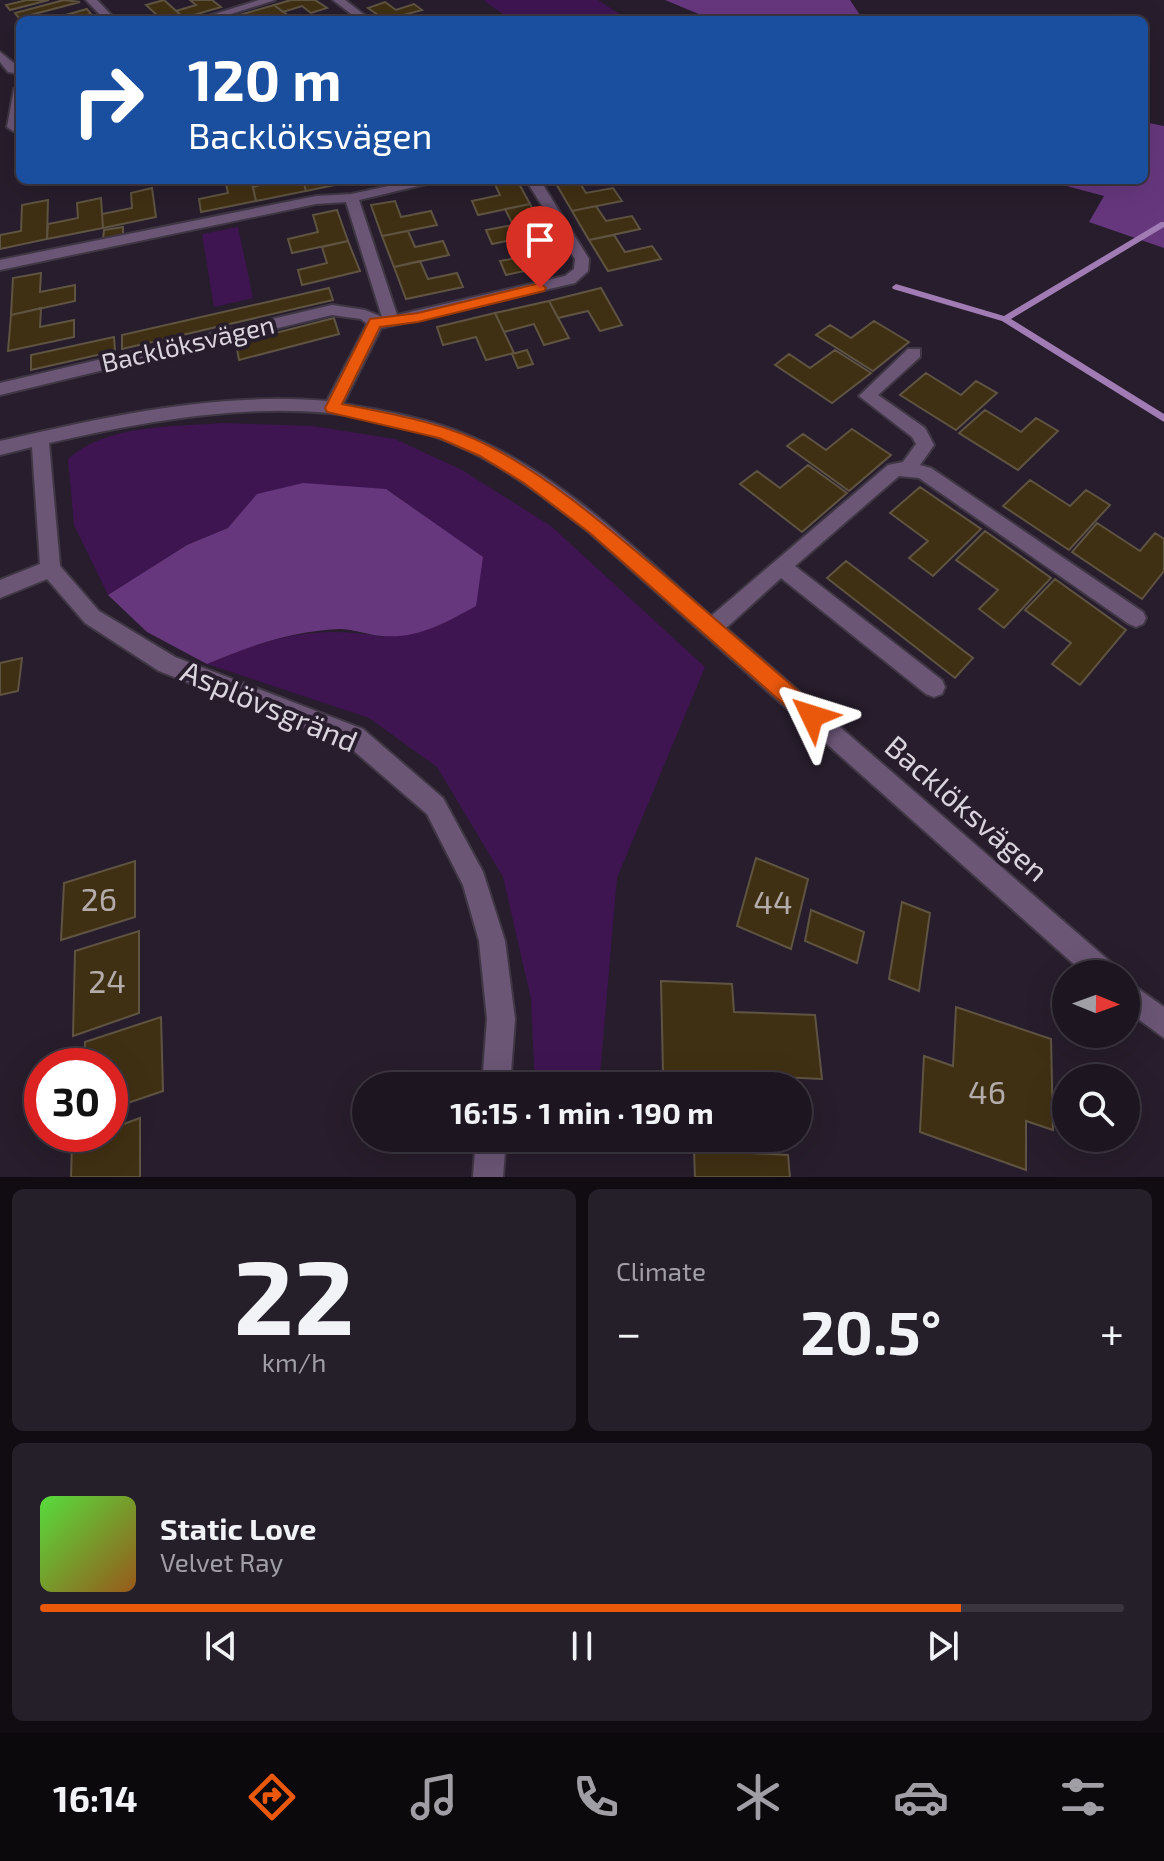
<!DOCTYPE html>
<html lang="en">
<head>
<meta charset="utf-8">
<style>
	:root { --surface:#1d1621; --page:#251f2a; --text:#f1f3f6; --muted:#a09fa5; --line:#3b353f; --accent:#ea580c }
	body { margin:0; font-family:"Exo 2",sans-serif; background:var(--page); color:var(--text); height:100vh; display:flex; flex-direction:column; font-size:30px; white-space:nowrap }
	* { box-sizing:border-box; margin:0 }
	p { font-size:26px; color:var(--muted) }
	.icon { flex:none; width:44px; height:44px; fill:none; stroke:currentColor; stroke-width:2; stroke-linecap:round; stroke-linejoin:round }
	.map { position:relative; height:1177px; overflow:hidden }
	.drawer { display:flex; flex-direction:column; gap:12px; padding:12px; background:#100c12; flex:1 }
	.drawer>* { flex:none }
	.banner { position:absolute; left:16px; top:16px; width:1132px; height:168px; border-radius:12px; box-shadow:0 8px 32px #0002,0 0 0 2px var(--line); background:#1a4fa0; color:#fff; overflow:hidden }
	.needle { width:52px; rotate:91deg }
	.fabs { position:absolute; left:1052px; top:960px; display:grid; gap:16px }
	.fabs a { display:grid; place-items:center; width:88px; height:88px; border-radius:50%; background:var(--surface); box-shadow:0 8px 32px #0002,0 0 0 2px var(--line); font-size:40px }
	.speed { position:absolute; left:24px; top:1048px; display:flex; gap:16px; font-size:40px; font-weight:700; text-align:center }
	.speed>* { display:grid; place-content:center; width:104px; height:104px; border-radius:50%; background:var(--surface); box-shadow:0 8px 32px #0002,0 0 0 2px var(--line); line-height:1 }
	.speed .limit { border:12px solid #d22; background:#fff; color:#111 }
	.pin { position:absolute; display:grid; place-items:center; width:68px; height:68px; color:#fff; margin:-82px -34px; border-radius:50% 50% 50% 0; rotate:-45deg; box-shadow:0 0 8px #0007 }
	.pin .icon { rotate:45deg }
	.me { position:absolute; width:88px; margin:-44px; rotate:311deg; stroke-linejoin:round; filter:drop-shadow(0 0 6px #0008) }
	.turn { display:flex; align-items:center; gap:28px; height:168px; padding:0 40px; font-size:36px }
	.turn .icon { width:104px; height:104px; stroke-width:2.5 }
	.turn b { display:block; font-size:56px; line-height:68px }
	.big { font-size:60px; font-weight:700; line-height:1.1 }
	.drawer .card { flex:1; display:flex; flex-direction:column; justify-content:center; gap:12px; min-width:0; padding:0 28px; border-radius:12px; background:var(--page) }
	.drawer .dial { align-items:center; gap:0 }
	.dial b { font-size:104px; line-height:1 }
	.song { display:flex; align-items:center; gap:24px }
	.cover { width:96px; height:96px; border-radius:12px; background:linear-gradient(135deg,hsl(110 70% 55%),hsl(30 70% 35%)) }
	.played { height:8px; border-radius:4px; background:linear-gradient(90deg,var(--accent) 85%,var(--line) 85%) }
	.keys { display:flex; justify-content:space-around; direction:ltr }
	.heat { display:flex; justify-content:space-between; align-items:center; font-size:44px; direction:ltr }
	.drawer .tiles { flex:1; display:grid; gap:12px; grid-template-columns:1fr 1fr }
	.card:last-child { grid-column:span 2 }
	.trip { position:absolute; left:352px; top:1072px; width:460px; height:80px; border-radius:40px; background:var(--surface); box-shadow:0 8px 32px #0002,0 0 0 2px var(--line); font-weight:700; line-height:80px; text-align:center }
	.dock { display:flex; height:128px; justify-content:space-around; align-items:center; background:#0c090d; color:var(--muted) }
	.dock .icon { width:56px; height:56px }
	.dock .on { color:var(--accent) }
	.dock b { font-size:36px; color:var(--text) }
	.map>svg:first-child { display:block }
	.green { fill:#3e1551 }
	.forest { fill:#67377e }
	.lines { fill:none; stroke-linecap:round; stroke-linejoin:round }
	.stream { fill:#a17cb4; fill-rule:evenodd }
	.building { fill:#403013; stroke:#5f5442; stroke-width:2 }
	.minor-casing { stroke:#403745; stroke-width:4 }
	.minor { fill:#6b5676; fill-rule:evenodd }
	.route { fill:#ea580c; stroke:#983908; stroke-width:2 }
	.labels { text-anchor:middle; stroke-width:8; stroke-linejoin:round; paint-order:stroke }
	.far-street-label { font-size:26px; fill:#dad4de; stroke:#271d2c }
	.street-label { font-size:30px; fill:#dad4de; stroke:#271d2c }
	.near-number-label { font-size:32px; fill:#b4abab }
</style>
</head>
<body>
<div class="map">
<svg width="1164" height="1177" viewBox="0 0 1164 1177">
	<rect width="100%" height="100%" fill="#271d2c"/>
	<!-- green -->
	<path class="green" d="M483,0H598L629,20H511Z
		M238,227L253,298L214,307L202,234Z
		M222,423L313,426L395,439L462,470L551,526L705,667L617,878L599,1086H535L531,999L503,877L437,767L369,718L207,664C270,637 315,624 384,637L482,557L386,489L242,514L228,528L187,545L108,595L74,525L68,459C107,424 173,427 222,423Z"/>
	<!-- forest -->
	<path class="forest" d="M665,0H850L862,18L713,20Z
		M1144,122L1164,126V248L1089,222L1104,196L1044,180H1144Z
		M303,483L386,489L483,557L476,606C445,623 418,639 382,636C368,635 354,629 339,629C292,631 249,646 207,664L147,632L108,595L187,545L228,528L257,494Z"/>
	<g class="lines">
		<!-- stream -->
		<path class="stream" d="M1161,222H1164V227L1011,319L1164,414V422L1002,321L893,289L892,287L896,284L1004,316Z"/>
	</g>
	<!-- building -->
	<path class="building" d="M27,0H49L10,10L6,5Z
		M64,0L80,2L19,18L15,13Z
		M164,0L184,18L145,20L158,16L146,5Z
		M190,0H212L221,7L184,18L176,11L196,5Z
		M291,0H315L327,8L311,13L302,6L283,12L274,5Z
		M385,2L396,10L414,4L422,10L385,20L368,8Z
		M274,5L293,19L269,20L265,17L240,20L236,16Z
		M87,9L91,14L70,20H48Z
		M225,180H251L256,201L201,212L199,199L228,193Z
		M279,180H303L306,191L256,201L253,187Z
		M303,180H354V181L306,191Z
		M493,180H517L530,204L478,215L472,201L500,195Z
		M578,180L586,193L613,188L622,201L572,211L555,182Z
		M152,188L156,217L103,228L102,214L132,208L131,193Z
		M101,198L103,228L47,239L48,224L78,218L77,203Z
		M48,200L47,239L0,249V235L21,231L22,205Z
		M395,201L401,217L431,211L437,225L382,236L371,205Z
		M530,204L545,233L492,244L486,230L513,225L505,209Z
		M596,206L606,221L632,216L640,229L589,240L572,211Z
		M337,210L348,241L292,253L288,239L318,232L313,215Z
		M123,227V235L103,239L104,230Z
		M408,231L415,247L443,241L449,255L394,267L382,236Z
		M545,233L561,263L506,275L500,261L528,256L520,238Z
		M614,235L625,252L652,246L661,259L608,271L589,240Z
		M348,241L360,271L302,285L298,270L327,263L322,247Z
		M420,261L428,279L457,273L463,287L406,299L394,267Z
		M41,273L40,292L75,285V301L11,315L13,278Z
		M329,288L333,300L122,349V335Z
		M601,288L622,325L600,331L588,311L558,318L549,301Z
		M549,301L569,338L544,345L534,324L504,332L495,313Z
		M41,308L40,327L74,320V337L8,351L11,315Z
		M495,313L514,353L486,360L476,337L443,345L437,327Z
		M334,318L339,334L239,360L236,343Z
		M874,321L909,342L873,371L816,335L830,325L851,338Z
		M114,337L115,351L31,370V355Z
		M527,350L533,364L518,368L512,354Z
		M835,350L871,373L832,403L775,365L789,354L810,368Z
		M926,373L961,395L976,381L997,393L956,430L900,395Z
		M985,410L1021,432L1036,418L1058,431L1018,470L959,433Z
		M852,429L891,455L849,491L787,446L803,434L826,450Z
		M808,465L847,493L802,532L740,484L757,471L780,488Z
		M1030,480L1070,506L1086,490L1110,505L1069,550L1003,506Z
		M920,487L981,529L933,576L909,558L928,541L890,513Z
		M1097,523L1140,551L1155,533L1164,539V571L1142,599L1072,552Z
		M985,531L1051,578L1004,628L979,609L998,590L956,560Z
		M846,561L973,658L955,678L827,578Z
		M1055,579L1126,630L1080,685L1052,664L1071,643L1025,610Z
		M22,658L18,691L0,695V663Z
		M756,858L808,879L791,949L737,926Z
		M135,861V917L61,940L64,883Z
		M902,902L930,913L919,991L889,979Z
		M811,910L864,932L857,963L805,941Z
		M139,931V1013L73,1036L75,951Z
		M661,981L732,984L734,1012L815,1015L822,1079L663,1072Z
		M956,1007L1051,1039L1053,1130L1026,1121V1170L920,1132L924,1056L953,1066Z
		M161,1017L163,1091L110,1109V1066H84L85,1042Z
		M140,1118V1177H71L72,1142L96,1134H110V1129Z
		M694,1150L788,1155L790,1177H695Z"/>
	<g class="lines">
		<defs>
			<path id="minor" d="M86,0H97L116,20H105Z
				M259,0H275L212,20H196Z
				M333,0H345L371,20H359Z
				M0,52L20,68V74L8,72L0,62Z
				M20,85L17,130L13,131L7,127L14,89Z
				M417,180H443L359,200L397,315L565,276L574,269L575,259L526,180H540L589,259L588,271L575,283L381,328L343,404C387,411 431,419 472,437C563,476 638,552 711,616L888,465L903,462L916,444L912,437L859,396L908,349H920V357L878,395L925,428L934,445L920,465L931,468L1143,612L1146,618L1143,624L1136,627L1129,624L919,478L899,476L795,566L942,680L945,687L942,694L934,697L926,694L781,578L726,628L1114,965L1118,974H1085L590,533C552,504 513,472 469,451C338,386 185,412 49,443L60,566L99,611L175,657L363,729L443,798L483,872L505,941L515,1019L510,1086H482L487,1019L479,941L463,885L427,814L347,745L159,671L85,623L47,579L0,598V580L40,564L32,447L0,455V441C109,416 214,392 327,401L367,324L361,319L332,315L0,395V383L332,305L365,310L382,317L346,202L316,204L0,270V260L316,196L351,194Z
				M1126,980L1164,1007V1038L1126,1010Z
				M476,1138H506L503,1177H473Z"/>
		</defs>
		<!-- minor casing -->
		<use href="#minor" class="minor-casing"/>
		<!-- minor -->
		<use href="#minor" class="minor"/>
	</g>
	<!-- route -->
	<path class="route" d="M540,283L546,288L544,291L418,322L380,327L342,404C393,414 446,423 493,448C555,481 609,529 663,574C715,619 767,664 819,709L822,716L819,722H804L590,533L524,483L480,456L439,438L327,412L325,408L370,319L418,313Z"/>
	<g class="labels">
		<!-- far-street labels -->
		<g class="far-street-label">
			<text transform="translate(188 344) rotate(-13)" y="9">Backlöksvägen</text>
		</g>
		<!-- street labels -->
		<g class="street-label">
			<text transform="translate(269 707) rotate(23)" y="10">Asplövsgränd</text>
			<text transform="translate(966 809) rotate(41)" y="10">Backlöksvägen</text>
		</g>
		<!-- near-number labels -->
		<g class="near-number-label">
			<text x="99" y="911">26</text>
			<text x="773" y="914">44</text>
			<text x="107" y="993">24</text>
			<text x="987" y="1104">46</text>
		</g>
	</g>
</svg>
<div class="fabs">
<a><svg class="needle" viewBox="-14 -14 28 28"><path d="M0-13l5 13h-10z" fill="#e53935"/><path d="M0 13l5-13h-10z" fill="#a09fa5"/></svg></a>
<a><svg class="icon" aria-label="search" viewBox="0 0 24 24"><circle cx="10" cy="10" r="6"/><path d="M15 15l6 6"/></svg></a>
</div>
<div class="speed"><div class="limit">30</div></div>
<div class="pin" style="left:540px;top:288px;background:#d93025"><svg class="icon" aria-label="arrive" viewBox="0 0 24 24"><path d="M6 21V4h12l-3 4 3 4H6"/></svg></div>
<svg class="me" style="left:812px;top:716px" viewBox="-20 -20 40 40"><path d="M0-17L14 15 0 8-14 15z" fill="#ea580c" stroke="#fff" stroke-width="4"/></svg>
<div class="trip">16:15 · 1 min · 190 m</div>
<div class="banner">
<div class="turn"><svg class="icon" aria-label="right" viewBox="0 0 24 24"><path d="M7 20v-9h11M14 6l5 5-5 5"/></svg><div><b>120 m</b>Backlöksvägen</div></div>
</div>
</div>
<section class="drawer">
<div class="tiles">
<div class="card dial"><b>22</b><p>km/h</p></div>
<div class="card"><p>Climate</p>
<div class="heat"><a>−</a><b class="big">20.5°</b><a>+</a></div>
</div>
<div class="card">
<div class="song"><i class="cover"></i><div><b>Static Love</b><p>Velvet Ray</p></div></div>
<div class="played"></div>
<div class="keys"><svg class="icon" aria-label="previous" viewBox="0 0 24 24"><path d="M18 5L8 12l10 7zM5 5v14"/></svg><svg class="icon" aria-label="pause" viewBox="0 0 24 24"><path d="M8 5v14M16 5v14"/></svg><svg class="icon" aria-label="next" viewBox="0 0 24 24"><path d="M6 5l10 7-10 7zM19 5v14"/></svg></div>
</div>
</div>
</section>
<nav class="dock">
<b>16:14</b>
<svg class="icon on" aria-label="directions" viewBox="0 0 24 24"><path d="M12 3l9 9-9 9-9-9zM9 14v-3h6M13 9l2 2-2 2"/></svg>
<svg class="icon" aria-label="music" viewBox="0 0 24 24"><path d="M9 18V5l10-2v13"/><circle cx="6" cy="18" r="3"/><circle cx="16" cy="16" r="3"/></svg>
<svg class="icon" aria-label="phone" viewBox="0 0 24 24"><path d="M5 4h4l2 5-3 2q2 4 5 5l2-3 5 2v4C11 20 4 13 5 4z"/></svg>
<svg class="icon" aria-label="climate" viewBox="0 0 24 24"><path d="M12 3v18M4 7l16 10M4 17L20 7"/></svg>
<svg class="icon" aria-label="car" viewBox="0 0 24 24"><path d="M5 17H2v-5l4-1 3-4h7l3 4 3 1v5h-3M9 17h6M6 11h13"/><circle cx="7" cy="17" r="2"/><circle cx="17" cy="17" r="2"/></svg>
<svg class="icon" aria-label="filters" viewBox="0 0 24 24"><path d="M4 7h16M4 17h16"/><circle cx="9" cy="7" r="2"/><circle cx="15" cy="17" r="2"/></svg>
</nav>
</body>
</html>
